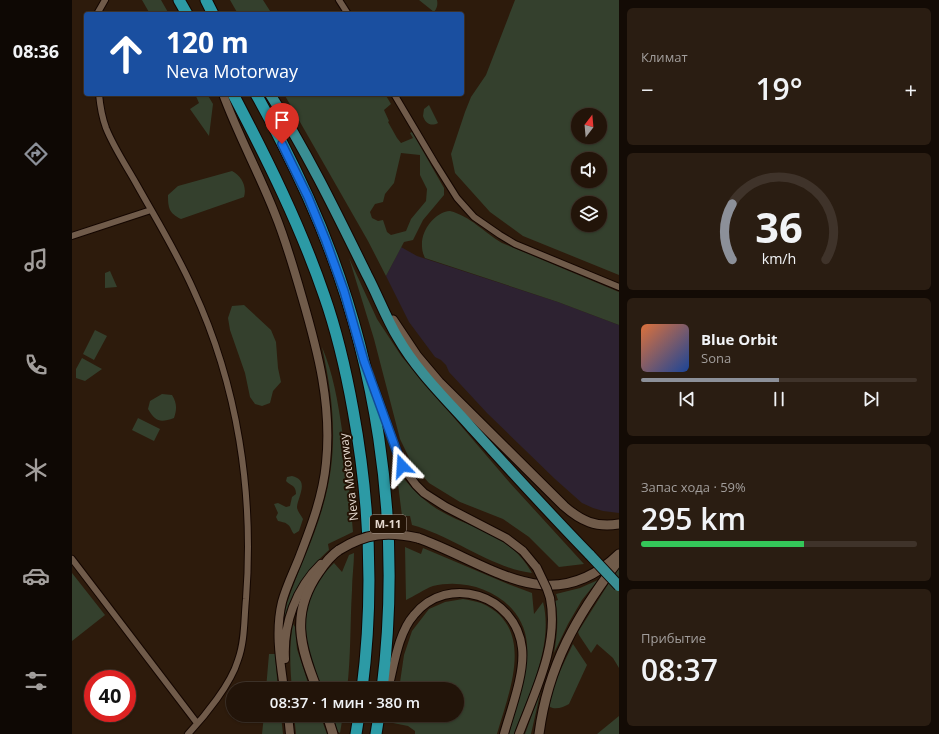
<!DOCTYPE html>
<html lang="ru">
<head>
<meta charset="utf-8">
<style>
	:root { --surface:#221409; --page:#2a1d12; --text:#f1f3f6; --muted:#a29e9c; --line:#3f332a; --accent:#8c9099 }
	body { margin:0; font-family:"Open Sans",sans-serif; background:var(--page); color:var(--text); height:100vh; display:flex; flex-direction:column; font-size:15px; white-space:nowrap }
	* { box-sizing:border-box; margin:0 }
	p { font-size:13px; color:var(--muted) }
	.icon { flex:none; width:22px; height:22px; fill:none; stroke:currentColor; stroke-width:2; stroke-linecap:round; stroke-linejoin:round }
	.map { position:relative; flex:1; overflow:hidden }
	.details { display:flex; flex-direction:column; gap:8px; padding:8px; background:#130b05; width:320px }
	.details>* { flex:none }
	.banner { position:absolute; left:12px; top:12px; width:380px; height:84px; border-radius:4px; box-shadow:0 1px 3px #0004,0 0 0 1px var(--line); background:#1a4fa0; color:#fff; overflow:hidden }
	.needle { width:26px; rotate:16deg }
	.controls { position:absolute; left:499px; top:108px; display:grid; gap:8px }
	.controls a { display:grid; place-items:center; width:36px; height:36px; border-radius:50%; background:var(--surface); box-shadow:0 1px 3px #0004,0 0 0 1px var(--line); font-size:20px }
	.speed { position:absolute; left:12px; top:670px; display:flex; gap:8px; font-size:20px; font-weight:700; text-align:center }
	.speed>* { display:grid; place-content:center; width:52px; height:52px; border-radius:50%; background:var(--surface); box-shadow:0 1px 3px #0004,0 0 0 1px var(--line); line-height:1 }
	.speed .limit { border:6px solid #d22; background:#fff; color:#111 }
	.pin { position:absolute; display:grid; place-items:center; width:34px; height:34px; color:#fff; margin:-41px -17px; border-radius:50% 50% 50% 0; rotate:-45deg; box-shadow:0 0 4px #0007 }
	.pin .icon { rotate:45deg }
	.me { position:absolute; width:44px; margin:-22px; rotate:340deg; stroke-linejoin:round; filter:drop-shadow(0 0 3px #0008) }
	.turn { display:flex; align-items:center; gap:14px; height:84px; padding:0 16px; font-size:18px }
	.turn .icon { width:52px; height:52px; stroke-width:2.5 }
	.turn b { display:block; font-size:28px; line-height:34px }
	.big { font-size:30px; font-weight:600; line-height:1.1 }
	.details .tile { flex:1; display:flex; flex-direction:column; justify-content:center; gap:6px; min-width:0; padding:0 14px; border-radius:6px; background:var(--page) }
	.details .dial { align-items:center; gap:0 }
	.dial svg { height:104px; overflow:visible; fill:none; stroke:var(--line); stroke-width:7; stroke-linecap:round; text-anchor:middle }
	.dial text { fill:var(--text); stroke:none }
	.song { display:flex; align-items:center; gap:12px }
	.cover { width:48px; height:48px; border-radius:6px; background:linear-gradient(135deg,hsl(20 70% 55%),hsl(220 70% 35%)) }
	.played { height:4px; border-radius:2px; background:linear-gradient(90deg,var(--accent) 50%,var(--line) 50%) }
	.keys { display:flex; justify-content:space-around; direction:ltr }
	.heat { display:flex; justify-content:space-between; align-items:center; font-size:22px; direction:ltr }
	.charge { height:6px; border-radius:3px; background:linear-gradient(90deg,#34c759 59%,var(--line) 0) }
	.trip { position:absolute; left:154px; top:682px; width:238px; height:40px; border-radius:20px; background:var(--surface); box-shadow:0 1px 3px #0004,0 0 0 1px var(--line); font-weight:600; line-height:40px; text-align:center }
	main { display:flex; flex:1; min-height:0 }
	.tab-bar { display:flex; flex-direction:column; width:72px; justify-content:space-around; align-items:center; background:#0e0804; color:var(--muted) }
	.tab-bar .icon { width:28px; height:28px }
	.tab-bar .selected { color:var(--accent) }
	.tab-bar b { font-size:18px; color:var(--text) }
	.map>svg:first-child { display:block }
	.industrial { fill:#2d2231 }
	.green { fill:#34402d; fill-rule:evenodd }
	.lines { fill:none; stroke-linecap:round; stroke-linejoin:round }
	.minor-casing { stroke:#140600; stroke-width:8 }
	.tertiary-casing { stroke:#140600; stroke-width:10 }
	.secondary-casing { stroke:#140600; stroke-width:11 }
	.trunk-casing { stroke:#140600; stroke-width:12 }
	.motorway-casing { stroke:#140600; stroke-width:13 }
	.minor { stroke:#705b4a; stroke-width:6 }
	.tertiary { stroke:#705b4a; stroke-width:8 }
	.secondary { stroke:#705b4a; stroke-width:9 }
	.trunk { stroke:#3a8e93; stroke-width:10 }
	.motorway { stroke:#2c9aa5; stroke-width:11 }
	.tertiary-bridge-casing { stroke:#140600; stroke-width:10; stroke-linecap:butt }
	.secondary-bridge-casing { stroke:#140600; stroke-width:11; stroke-linecap:butt }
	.trunk-bridge-casing { stroke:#140600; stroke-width:12; stroke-linecap:butt }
	.tertiary-bridge { stroke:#705b4a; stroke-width:8 }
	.secondary-bridge { stroke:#705b4a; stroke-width:9 }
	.trunk-bridge { stroke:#3a8e93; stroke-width:10 }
	.route-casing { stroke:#114b97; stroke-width:10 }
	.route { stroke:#1a73e8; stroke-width:7 }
	.labels { text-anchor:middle; stroke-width:4; stroke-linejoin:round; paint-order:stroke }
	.shield { fill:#231204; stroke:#ab9d92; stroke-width:1 }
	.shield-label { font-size:11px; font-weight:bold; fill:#e5d9cf }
	.street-label { font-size:12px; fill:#e5d9cf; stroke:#231204 }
</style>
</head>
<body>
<main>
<nav class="tab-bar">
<b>08:36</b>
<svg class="icon selected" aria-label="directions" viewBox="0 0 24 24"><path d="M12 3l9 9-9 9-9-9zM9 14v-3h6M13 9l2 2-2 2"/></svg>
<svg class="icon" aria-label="music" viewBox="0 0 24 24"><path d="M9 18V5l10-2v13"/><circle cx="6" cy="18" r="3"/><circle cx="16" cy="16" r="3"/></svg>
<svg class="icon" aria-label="phone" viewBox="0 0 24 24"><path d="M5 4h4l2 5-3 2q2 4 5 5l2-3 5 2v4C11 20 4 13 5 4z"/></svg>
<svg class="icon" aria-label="climate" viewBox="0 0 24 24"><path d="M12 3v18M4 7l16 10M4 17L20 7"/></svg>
<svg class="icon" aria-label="car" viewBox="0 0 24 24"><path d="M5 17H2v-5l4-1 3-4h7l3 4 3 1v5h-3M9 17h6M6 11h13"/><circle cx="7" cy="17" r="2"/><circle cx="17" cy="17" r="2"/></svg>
<svg class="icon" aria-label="filters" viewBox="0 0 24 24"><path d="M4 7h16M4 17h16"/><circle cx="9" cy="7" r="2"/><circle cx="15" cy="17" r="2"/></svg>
</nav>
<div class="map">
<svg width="547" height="734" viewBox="0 0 547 734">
	<rect width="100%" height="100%" fill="#2d1b0c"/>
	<!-- industrial -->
	<path class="industrial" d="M329,247L345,256L486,302L547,325V513L531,511L521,508L510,503L483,479L415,413L377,372L374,365L369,360L363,357L337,322L314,276Z"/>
	<!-- green -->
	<path class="green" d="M70,0H89L97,14H78Z
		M158,0H191L200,14H166Z
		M347,0H365C366,5 365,8 362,12Z
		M443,0H547V275L451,236L418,212L383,173L379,154L393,112L399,97L414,75ZM506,115H528V137H506ZM506,159H528V181H506ZM506,203H528V225H506Z
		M123,94H135L141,104L137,136L118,109L127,103Z
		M212,94H313L319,104L312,110L317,121L316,122L325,138L329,143L341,138L338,133L340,132L372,188V195L351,220L341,240L332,242L314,276L296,241ZM329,153L348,155V175L355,189L354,201L339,219L334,231L319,235L315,232L311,220L306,221L300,218L298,212L303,204L311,202L313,194L322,183Z
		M357,105L366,123C359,127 353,123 351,116L352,109Z
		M160,171C170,176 175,187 172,197L109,219C97,213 96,208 96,195L106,186Z
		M378,211C398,216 413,233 430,243L547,292V325L486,302L353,258C351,254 350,250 350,246C349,230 363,212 378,211Z
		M277,258L305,319L330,357L438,483L512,564L487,567L457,537L431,519L388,502L357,483L340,464L328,439L302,339Z
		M38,271L45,287L33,288V273Z
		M172,305L199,330L204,342L206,368L209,382L201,391L198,403L190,406L183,404L178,397L173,373L158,330L156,318L160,306Z
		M23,330L35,336L22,360L11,354Z
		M250,347C261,373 266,402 270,430C275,464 278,498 281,532L256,544L257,550C229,575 218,599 210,635L212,615L215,603C226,570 242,539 251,506C267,451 262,402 250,347Z
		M10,358L30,369L13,381L4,378V369Z
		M90,394L100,395C105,403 105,409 102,418C88,423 84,422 76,409L78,401Z
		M66,418L88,429L82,441L60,430Z
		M324,468C336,485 348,498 365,509C400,530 438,533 460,573C419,568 381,536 340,525L338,516H330Z
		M220,476C238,480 226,496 225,507C225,511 229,515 231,519L227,531L222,534C219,531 219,526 215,524C213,522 209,522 206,521L204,517L206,513L202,504L206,503L214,507L218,506L220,497L224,494C224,485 219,486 214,481L215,477Z
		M333,547L349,554L351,548L436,584L460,593L462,614L471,602C482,645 457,694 442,734H437C444,707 457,672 455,645C452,599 401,576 361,586C352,589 343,596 334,600Z
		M282,553C282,565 280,577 280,590C278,623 279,656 275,689H250C230,643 223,601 262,563L270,572L277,555Z
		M547,567V668L541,658L525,644L519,653L507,635L506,632Z
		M0,573L33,615L0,641Z
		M526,580L510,600L496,624L482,653C485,635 487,619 483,601L486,600L484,594L508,588Z
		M391,599C397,600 403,601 409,603C465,627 437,692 425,734H343V731L336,726L321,723L323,715H385V689H327L332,655L340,631L357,609L373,602Z
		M221,624L223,627L225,649L238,689H220C218,667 217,646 221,624Z
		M501,644L515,665L497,704C492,707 484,710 478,707C475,696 495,656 501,644Z
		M197,654H203L206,689H194Z
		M469,690L459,734H453Z
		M192,715H209L211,734H190Z
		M222,715H248L255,734H224Z
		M260,715H271L268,733L266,732Z
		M547,716V734H525Z"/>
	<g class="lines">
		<defs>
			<path id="minor" d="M267,0L276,14
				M25,14L33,0
				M27,94C28,105 30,117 34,128C42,148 55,167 65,185C84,219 105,253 121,289C166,386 182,493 174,599C172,619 173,641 166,660C159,684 133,716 116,734
				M322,94L363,163L385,198L402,217L428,235L443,244L547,287
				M0,236L79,210
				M0,559L125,723"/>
			<path id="tertiary" d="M151,94C166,135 187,173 203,214C214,241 222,269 230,297C246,352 260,405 254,463C251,496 239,527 227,558C221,573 214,587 210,602C203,631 208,660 212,689
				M300,382L330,466L344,485L352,493L374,507L434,538L451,551L465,568
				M213,659C211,624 224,588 249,564
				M316,689C322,666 326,633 342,615C376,573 444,595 450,648C453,673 439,709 432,734
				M216,715L218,734
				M447,734C463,691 487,646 478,598"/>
			<path id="secondary" d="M321,320L345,356L367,382L492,506C509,521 524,528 547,524
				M346,538C417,563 478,621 547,554
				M245,689C228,646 218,613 247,572C253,563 258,556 267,550
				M255,715L261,734
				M467,734C476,665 505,615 547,560"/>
			<path id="trunk" d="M198,94C235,152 265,214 295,275C306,296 314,318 326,338C345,371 373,398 398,426C438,470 477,513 518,555"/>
			<path id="motorway" d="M107,0L115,14
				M134,0L141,14
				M161,94C195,159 228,225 252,295C265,332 274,371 281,410C298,502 302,596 290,689
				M184,94C203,128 220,162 236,197C305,351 331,522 310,689
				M284,734L287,715
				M304,734L307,715"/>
		</defs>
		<!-- minor casing -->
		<use href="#minor" class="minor-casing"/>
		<!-- tertiary casing -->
		<use href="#tertiary" class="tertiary-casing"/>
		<!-- secondary casing -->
		<use href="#secondary" class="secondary-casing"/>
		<!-- trunk casing -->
		<use href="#trunk" class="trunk-casing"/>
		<!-- motorway casing -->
		<use href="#motorway" class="motorway-casing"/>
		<!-- minor -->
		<use href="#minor" class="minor"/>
		<!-- tertiary -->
		<use href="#tertiary" class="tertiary"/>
		<!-- secondary -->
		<use href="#secondary" class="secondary"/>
		<!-- trunk -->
		<use href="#trunk" class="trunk"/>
		<!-- motorway -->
		<use href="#motorway" class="motorway"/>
		<defs>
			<path id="tertiary-bridge" d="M465,568L475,589L478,598"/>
			<path id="secondary-bridge" d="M267,550C294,533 316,531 346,538"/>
			<path id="trunk-bridge" d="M518,555L547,586"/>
		</defs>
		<!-- tertiary-bridge casing -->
		<use href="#tertiary-bridge" class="tertiary-bridge-casing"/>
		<!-- secondary-bridge casing -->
		<use href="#secondary-bridge" class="secondary-bridge-casing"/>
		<!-- trunk-bridge casing -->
		<use href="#trunk-bridge" class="trunk-bridge-casing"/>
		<!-- tertiary-bridge -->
		<use href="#tertiary-bridge" class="tertiary-bridge"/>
		<!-- secondary-bridge -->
		<use href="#secondary-bridge" class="secondary-bridge"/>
		<!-- trunk-bridge -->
		<use href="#trunk-bridge" class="trunk-bridge"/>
	</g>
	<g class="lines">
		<defs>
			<path id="route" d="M210,144L236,197L254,241L272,291L292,361L330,466"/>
		</defs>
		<!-- route casing -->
		<use href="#route" class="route-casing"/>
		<!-- route -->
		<use href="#route" class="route"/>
	</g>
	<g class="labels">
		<!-- shield labels -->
		<rect class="shield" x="298" y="515" width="36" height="18" rx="3"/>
		<g class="shield-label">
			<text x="316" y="528">М-11</text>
		</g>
		<!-- street labels -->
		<g class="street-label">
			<text transform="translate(277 477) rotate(-97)" y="4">Neva Motorway</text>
		</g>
	</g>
</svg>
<div class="controls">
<a><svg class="needle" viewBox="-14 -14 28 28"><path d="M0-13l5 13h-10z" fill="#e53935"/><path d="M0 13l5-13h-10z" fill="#a29e9c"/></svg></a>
<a><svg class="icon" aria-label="sound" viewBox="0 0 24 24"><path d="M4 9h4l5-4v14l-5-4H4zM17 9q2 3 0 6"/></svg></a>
<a><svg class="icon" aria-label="layers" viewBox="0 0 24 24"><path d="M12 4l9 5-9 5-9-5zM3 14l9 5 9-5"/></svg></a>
</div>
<div class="speed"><div class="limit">40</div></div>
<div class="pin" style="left:210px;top:144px;background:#d93025"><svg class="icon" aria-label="arrive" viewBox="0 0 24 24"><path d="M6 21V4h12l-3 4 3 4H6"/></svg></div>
<svg class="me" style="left:330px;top:466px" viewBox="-20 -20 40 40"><path d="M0-17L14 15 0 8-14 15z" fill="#1a73e8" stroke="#fff" stroke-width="4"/></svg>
<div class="trip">08:37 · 1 мин · 380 m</div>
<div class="banner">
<div class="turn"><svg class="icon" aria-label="ahead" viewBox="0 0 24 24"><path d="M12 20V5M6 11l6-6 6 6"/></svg><div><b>120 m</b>Neva Motorway</div></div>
</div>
</div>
<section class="details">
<div class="tile"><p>Климат</p>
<div class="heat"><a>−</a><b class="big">19°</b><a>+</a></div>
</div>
<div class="tile dial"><svg viewBox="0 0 100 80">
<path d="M14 69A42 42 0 1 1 86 69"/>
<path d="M14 69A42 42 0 0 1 14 26" stroke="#8c9099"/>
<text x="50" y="56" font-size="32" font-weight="700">36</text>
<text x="50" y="72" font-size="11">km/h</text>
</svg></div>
<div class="tile">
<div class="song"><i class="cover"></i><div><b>Blue Orbit</b><p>Sona</p></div></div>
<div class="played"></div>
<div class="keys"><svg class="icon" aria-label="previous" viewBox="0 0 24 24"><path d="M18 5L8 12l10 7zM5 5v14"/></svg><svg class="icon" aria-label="pause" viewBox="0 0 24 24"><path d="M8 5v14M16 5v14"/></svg><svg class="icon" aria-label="next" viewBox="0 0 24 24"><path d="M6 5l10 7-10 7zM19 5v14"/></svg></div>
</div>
<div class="tile"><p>Запас хода · 59%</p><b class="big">295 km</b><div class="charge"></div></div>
<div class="tile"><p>Прибытие</p><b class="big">08:37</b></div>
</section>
</main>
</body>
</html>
